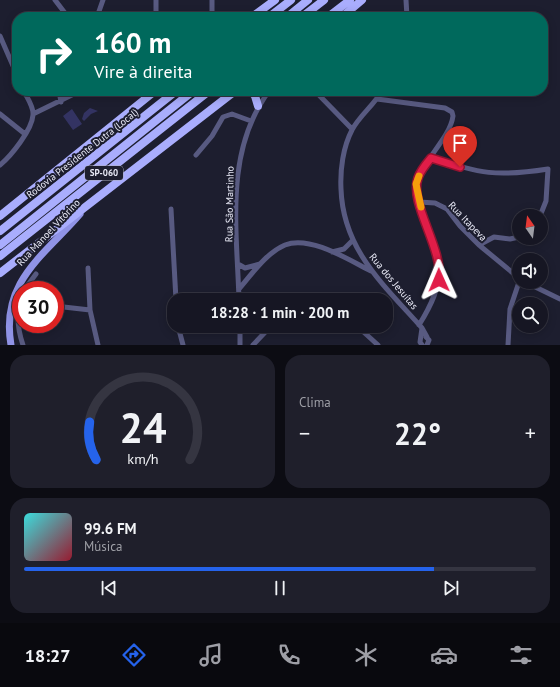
<!DOCTYPE html>
<html lang="pt">
<head>
<meta charset="utf-8">
<style>
	:root { --surface:#161623; --page:#1f1f2b; --text:#f1f3f6; --muted:#9e9fa6; --line:#353541; --accent:#2563eb }
	body { margin:0; font-family:"PT Sans",sans-serif; background:var(--page); color:var(--text); height:100vh; display:flex; flex-direction:column; font-size:15px; white-space:nowrap }
	* { box-sizing:border-box; margin:0 }
	p { font-size:13px; color:var(--muted) }
	.icon { flex:none; width:22px; height:22px; fill:none; stroke:currentColor; stroke-width:2; stroke-linecap:round; stroke-linejoin:round }
	.map { position:relative; height:345px; overflow:hidden }
	.drawer { display:flex; flex-direction:column; gap:10px; padding:10px; background:#0c0c13; flex:1 }
	.drawer>* { flex:none }
	.top-card { position:absolute; left:12px; top:12px; width:536px; height:84px; border-radius:16px; box-shadow:0 2px 10px #0003,0 0 0 1px var(--line); background:#00695c; color:#fff; overflow:hidden }
	.needle { width:26px; rotate:346deg }
	.fabs { position:absolute; left:512px; top:209px; display:grid; gap:8px }
	.fabs a { display:grid; place-items:center; width:36px; height:36px; border-radius:50%; background:var(--surface); box-shadow:0 2px 10px #0003,0 0 0 1px var(--line); font-size:20px }
	.speed { position:absolute; left:12px; top:281px; display:flex; gap:8px; font-size:20px; font-weight:700; text-align:center }
	.speed>* { display:grid; place-content:center; width:52px; height:52px; border-radius:50%; background:var(--surface); box-shadow:0 2px 10px #0003,0 0 0 1px var(--line); line-height:1 }
	.speed .limit { border:6px solid #d22; background:#fff; color:#111 }
	.pin { position:absolute; display:grid; place-items:center; width:34px; height:34px; color:#fff; margin:-41px -17px; border-radius:50% 50% 50% 0; rotate:-45deg; box-shadow:0 0 4px #0007 }
	.pin .icon { rotate:45deg }
	.me { position:absolute; width:44px; margin:-22px; rotate:359deg; stroke-linejoin:round; filter:drop-shadow(0 0 3px #0008) }
	.turn { display:flex; align-items:center; gap:14px; height:84px; padding:0 16px; font-size:18px }
	.turn .icon { width:52px; height:52px; stroke-width:2.5 }
	.turn b { display:block; font-size:28px; line-height:34px }
	.big { font-size:30px; font-weight:800; line-height:1.1 }
	.drawer .tile { flex:1; display:flex; flex-direction:column; justify-content:center; gap:6px; min-width:0; padding:0 14px; border-radius:16px; background:var(--page) }
	.drawer .dial { align-items:center; gap:0 }
	.dial svg { height:104px; overflow:visible; fill:none; stroke:var(--line); stroke-width:7; stroke-linecap:round; text-anchor:middle }
	.dial text { fill:var(--text); stroke:none }
	.song { display:flex; align-items:center; gap:12px }
	.cover { width:48px; height:48px; border-radius:6px; background:linear-gradient(135deg,hsl(180 70% 55%),hsl(350 70% 35%)) }
	.played { height:4px; border-radius:2px; background:linear-gradient(90deg,var(--accent) 80%,var(--line) 80%) }
	.keys { display:flex; justify-content:space-around; direction:ltr }
	.heat { display:flex; justify-content:space-between; align-items:center; font-size:22px; direction:ltr }
	.drawer .tiles { flex:1; display:grid; gap:10px; grid-template-columns:1fr 1fr }
	.tile:last-child { grid-column:span 2 }
	.trip { position:absolute; left:167px; top:293px; width:226px; height:40px; border-radius:16px; background:var(--surface); box-shadow:0 2px 10px #0003,0 0 0 1px var(--line); font-weight:800; line-height:40px; text-align:center }
	.menu { display:flex; height:64px; justify-content:space-around; align-items:center; background:#09090e; color:var(--muted) }
	.menu .icon { width:28px; height:28px }
	.menu .on { color:var(--accent) }
	.menu b { font-size:18px; color:var(--text) }
	.map>svg:first-child { display:block }
	.green { fill:#333362 }
	.lines { fill:none; stroke-linecap:round; stroke-linejoin:round }
	.minor { stroke:#585a81; stroke-width:5 }
	.major { stroke:#9093e6; stroke-width:7 }
	.highway { stroke:#a9adfd; stroke-width:8 }
	.route-casing { stroke:#92132f; stroke-width:10 }
	.route { stroke:#e11d48; stroke-width:7 }
	.slow { stroke:#f59e0b; stroke-width:7 }
	.labels { text-anchor:middle; stroke-width:4; stroke-linejoin:round; paint-order:stroke }
	.shield { fill:#1d1e2f; stroke:#acadbb; stroke-width:1 }
	.shield-label { font-size:9px; font-weight:bold; fill:#e9eaf7 }
	.street-label { font-size:10px; fill:#e9eaf7; stroke:#1d1e2f }
</style>
</head>
<body>
<div class="map">
<svg width="560" height="345" viewBox="0 0 560 345">
	<rect width="100%" height="100%" fill="#1d1e2f"/>
	<!-- green -->
	<path class="green" d="M90,108L98,111L91,114L84,121L82,119L84,113Z
		M72,109L82,124L73,130L63,116Z"/>
	<g class="lines">
		<!-- minor -->
		<path class="minor" d="M55,0L68,17
			M212,0V17
			M406,0L407,17
			M97,17L103,0
			M156,17V0
			M0,36L17,75
			M59,91L61,102
			M315,91L352,129
			M382,91C374,105 359,116 352,130C343,147 340,170 341,189C343,250 384,285 422,328L427,337
			M377,99L445,108L452,112L453,116C450,139 420,163 417,183C415,193 420,205 424,215C441,263 448,279 419,325
			M0,114L25,134
			M33,114L80,91
			M196,155L212,136L223,117L232,114L251,121
			M431,157C479,174 498,177 548,169L546,201L540,216
			M0,165C11,156 32,130 33,115C34,107 27,98 24,91
			M419,202L435,203L447,209L460,226L479,245L519,278
			M171,209L176,300
			M479,245L494,237L510,239L519,237
			M332,252L344,249L352,241
			M238,264L245,268L260,264
			M88,268L90,310L98,345
			M525,282L560,299
			M239,289C252,274 266,253 285,245C310,235 349,260 371,271
			M24,290L36,274
			M21,295C16,313 17,328 23,345
			M239,300C237,229 224,152 269,91
			M299,300H315
			M55,306L90,310
			M178,326L183,345
			M240,326V345
			M357,326L378,345
			M422,328L420,342L422,345
			M426,337L429,340L427,345
			M253,345L271,326
			M508,345L510,309L519,282"/>
		<!-- major -->
		<path class="major" d="M11,345C0,281 45,255 80,214"/>
		<!-- highway -->
		<path class="highway" d="M252,17L275,0
			M269,17L291,0
			M287,17L308,0
			M302,17L324,0
			M328,17L350,0
			M342,17L362,0
			M251,91L255,96L258,106
			M0,216L155,91
			M0,231L176,91
			M0,245L193,91
			M0,256L209,91
			M0,273L235,91"/>
	</g>
	<g class="lines">
		<defs>
			<path id="route" d="M439,280C443,247 409,204 418,178C420,171 426,164 431,158L460,167"/>
		</defs>
		<!-- route casing -->
		<use href="#route" class="route-casing"/>
		<!-- route -->
		<use href="#route" class="route"/>
		<!-- slow -->
		<path class="slow" d="M419,176L416,184L421,207"/>
	</g>
	<g class="labels">
		<!-- shield labels -->
		<rect class="shield" x="85" y="166" width="38" height="14" rx="3"/>
		<g class="shield-label">
			<text x="104" y="176">SP-060</text>
		</g>
		<!-- street labels -->
		<g class="street-label">
			<text transform="translate(82 153) rotate(-38)" y="4">Rodovia Presidente Dutra (Local)</text>
			<text transform="translate(229 204) rotate(-89)" y="4">Rua São Martinho</text>
			<text transform="translate(468 221) rotate(46)" y="4">Rua Itapeva</text>
			<text transform="translate(48 232) rotate(-47)" y="4">Rua Manoel Vitórino</text>
			<text transform="translate(394 281) rotate(50)" y="4">Rua dos Jesuítas</text>
		</g>
	</g>
</svg>
<div class="fabs">
<a><svg class="needle" viewBox="-14 -14 28 28"><path d="M0-13l5 13h-10z" fill="#e53935"/><path d="M0 13l5-13h-10z" fill="#9e9fa6"/></svg></a>
<a><svg class="icon" aria-label="sound" viewBox="0 0 24 24"><path d="M4 9h4l5-4v14l-5-4H4zM17 9q2 3 0 6"/></svg></a>
<a><svg class="icon" aria-label="search" viewBox="0 0 24 24"><circle cx="10" cy="10" r="6"/><path d="M15 15l6 6"/></svg></a>
</div>
<div class="speed"><div class="limit">30</div></div>
<div class="pin" style="left:460px;top:167px;background:#d93025"><svg class="icon" aria-label="arrive" viewBox="0 0 24 24"><path d="M6 21V4h12l-3 4 3 4H6"/></svg></div>
<svg class="me" style="left:439px;top:280px" viewBox="-20 -20 40 40"><path d="M0-17L14 15 0 8-14 15z" fill="#e11d48" stroke="#fff" stroke-width="4"/></svg>
<div class="trip">18:28 · 1 min · 200 m</div>
<div class="top-card">
<div class="turn"><svg class="icon" aria-label="right" viewBox="0 0 24 24"><path d="M7 20v-9h11M14 6l5 5-5 5"/></svg><div><b>160 m</b>Vire à direita</div></div>
</div>
</div>
<section class="drawer">
<div class="tiles">
<div class="tile dial"><svg viewBox="0 0 100 80">
<path d="M14 69A42 42 0 1 1 86 69"/>
<path d="M14 69A42 42 0 0 1 9 40" stroke="#2563eb"/>
<text x="50" y="56" font-size="32" font-weight="700">24</text>
<text x="50" y="72" font-size="11">km/h</text>
</svg></div>
<div class="tile"><p>Clima</p>
<div class="heat"><a>−</a><b class="big">22°</b><a>+</a></div>
</div>
<div class="tile">
<div class="song"><i class="cover"></i><div><b>99.6 FM</b><p>Música</p></div></div>
<div class="played"></div>
<div class="keys"><svg class="icon" aria-label="previous" viewBox="0 0 24 24"><path d="M18 5L8 12l10 7zM5 5v14"/></svg><svg class="icon" aria-label="pause" viewBox="0 0 24 24"><path d="M8 5v14M16 5v14"/></svg><svg class="icon" aria-label="next" viewBox="0 0 24 24"><path d="M6 5l10 7-10 7zM19 5v14"/></svg></div>
</div>
</div>
</section>
<nav class="menu">
<b>18:27</b>
<svg class="icon on" aria-label="directions" viewBox="0 0 24 24"><path d="M12 3l9 9-9 9-9-9zM9 14v-3h6M13 9l2 2-2 2"/></svg>
<svg class="icon" aria-label="music" viewBox="0 0 24 24"><path d="M9 18V5l10-2v13"/><circle cx="6" cy="18" r="3"/><circle cx="16" cy="16" r="3"/></svg>
<svg class="icon" aria-label="phone" viewBox="0 0 24 24"><path d="M5 4h4l2 5-3 2q2 4 5 5l2-3 5 2v4C11 20 4 13 5 4z"/></svg>
<svg class="icon" aria-label="climate" viewBox="0 0 24 24"><path d="M12 3v18M4 7l16 10M4 17L20 7"/></svg>
<svg class="icon" aria-label="car" viewBox="0 0 24 24"><path d="M5 17H2v-5l4-1 3-4h7l3 4 3 1v5h-3M9 17h6M6 11h13"/><circle cx="7" cy="17" r="2"/><circle cx="17" cy="17" r="2"/></svg>
<svg class="icon" aria-label="filters" viewBox="0 0 24 24"><path d="M4 7h16M4 17h16"/><circle cx="9" cy="7" r="2"/><circle cx="15" cy="17" r="2"/></svg>
</nav>
</body>
</html>
